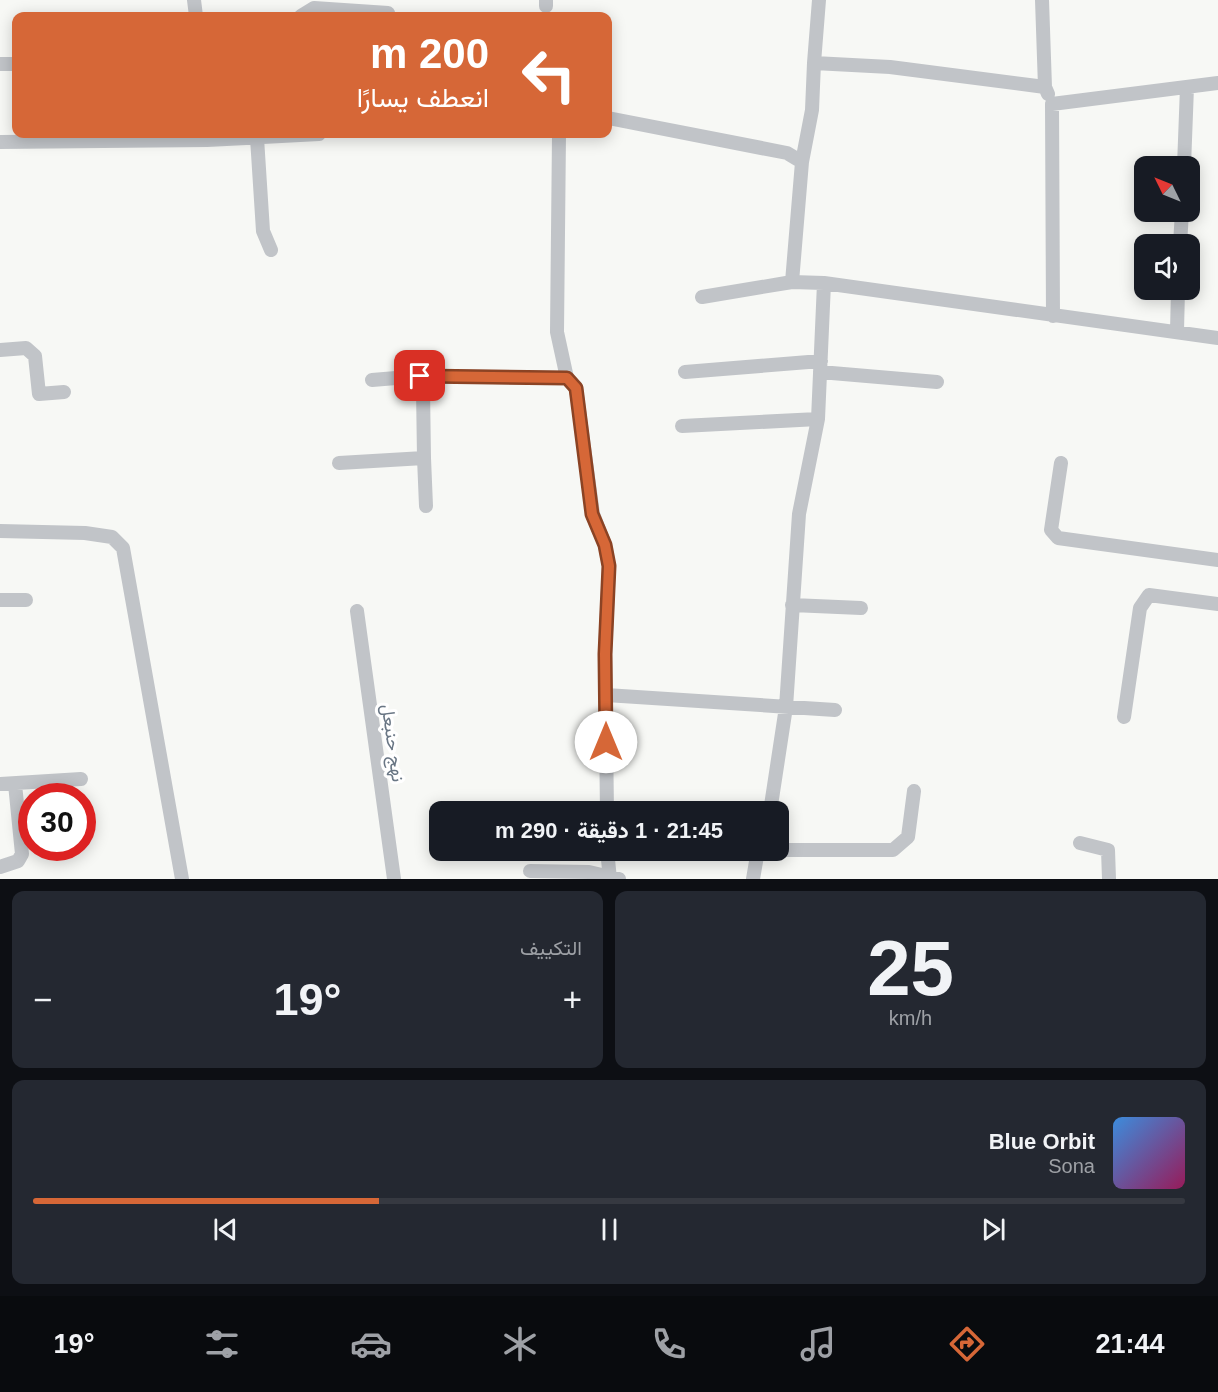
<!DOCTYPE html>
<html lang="ar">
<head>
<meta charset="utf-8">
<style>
	:root { --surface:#171b24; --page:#242831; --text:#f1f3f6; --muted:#9ea1a6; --line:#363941; --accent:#d66737 }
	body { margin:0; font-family:Helvetica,Vazirmatn,sans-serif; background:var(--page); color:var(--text); direction:rtl; height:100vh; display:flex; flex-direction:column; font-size:22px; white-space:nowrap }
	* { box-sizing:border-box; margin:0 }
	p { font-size:20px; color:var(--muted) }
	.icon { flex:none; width:33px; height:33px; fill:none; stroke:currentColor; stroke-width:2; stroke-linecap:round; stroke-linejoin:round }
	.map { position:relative; height:879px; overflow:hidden; direction:ltr }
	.drawer { display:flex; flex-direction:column; gap:12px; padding:12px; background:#0d0f14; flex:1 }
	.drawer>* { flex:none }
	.banner { position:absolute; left:12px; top:12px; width:600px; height:126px; border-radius:12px; box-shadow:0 3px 15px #0003; direction:rtl; background:#d66737; color:#fff; overflow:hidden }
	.needle { width:39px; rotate:313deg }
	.buttons { position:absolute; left:1134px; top:156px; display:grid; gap:12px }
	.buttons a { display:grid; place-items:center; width:66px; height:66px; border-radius:12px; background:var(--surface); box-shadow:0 3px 15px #0003; font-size:30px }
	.speed { position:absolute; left:18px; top:783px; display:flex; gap:12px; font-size:30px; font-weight:700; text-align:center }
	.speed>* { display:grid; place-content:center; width:78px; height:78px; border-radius:50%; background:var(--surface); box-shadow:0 3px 15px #0003; line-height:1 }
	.speed .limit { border:9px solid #d22; background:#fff; color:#111 }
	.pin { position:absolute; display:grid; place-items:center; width:51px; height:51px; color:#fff; margin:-26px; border-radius:12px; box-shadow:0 3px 9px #0006 }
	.me { position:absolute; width:66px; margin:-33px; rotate:0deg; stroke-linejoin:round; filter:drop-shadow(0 0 4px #0008) }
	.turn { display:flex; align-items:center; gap:21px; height:126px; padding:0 24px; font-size:27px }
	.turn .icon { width:78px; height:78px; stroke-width:2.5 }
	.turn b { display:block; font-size:42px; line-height:51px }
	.big { font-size:45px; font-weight:700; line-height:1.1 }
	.drawer .tile { flex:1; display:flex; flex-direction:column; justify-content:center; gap:9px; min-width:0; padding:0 21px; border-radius:12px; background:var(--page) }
	.drawer .dial { align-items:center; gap:0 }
	.dial b { font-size:78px; line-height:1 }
	.song { display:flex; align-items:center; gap:18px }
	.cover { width:72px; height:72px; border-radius:9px; background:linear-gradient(135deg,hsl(210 70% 55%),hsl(330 70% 35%)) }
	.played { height:6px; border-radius:3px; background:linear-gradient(90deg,var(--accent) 30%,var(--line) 30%) }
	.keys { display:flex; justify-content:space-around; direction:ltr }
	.heat { display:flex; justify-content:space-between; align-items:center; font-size:33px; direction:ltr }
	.drawer .tiles { flex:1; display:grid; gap:12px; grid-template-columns:1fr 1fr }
	.tile:last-child { grid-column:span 2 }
	.trip { position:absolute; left:429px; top:801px; width:360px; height:60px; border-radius:12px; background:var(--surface); box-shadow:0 3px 15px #0003; font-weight:700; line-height:60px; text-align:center; direction:rtl }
	.tabs { display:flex; height:96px; justify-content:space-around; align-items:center; background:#090b0e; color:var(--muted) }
	.tabs .icon { width:42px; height:42px }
	.tabs .selected { color:var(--accent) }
	.tabs b { font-size:27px; color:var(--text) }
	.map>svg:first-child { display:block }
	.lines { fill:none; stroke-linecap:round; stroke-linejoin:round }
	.street { stroke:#c1c4c8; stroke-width:14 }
	.route-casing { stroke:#8b4324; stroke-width:15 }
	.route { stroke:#d66737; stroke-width:10 }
	.labels { text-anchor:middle; stroke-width:6; stroke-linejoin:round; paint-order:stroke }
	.street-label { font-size:18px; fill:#697684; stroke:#fff }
</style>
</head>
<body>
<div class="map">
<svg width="1218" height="879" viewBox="0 0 1218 879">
	<rect width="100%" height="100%" fill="#f7f8f5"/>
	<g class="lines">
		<!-- street -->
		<path class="street" d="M194,0L196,16
			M1042,0L1045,87L1048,94
			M546,6V0
			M301,16L314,8L388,13
			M814,63L819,0
			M0,64H16
			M608,118L787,153L802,162L792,282
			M559,134L557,332L567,378L576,388L593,514L605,545L609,566L605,655L607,812
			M257,138L263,231L271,250
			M0,142L207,140L319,134
			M802,162L812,110L814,63L890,67L1045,87
			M1184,166L1187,87
			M1180,244L1182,212
			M702,297L792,282L824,283
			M1053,316L1052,104L1218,83
			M1177,331L1178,290
			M0,350L26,348L35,356L39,394L64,392
			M685,372L821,361
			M820,372L937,382
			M372,380L420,376L567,378
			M682,426L818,419
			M424,458L426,506
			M339,463L424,458L423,389L427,377
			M1061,463L1051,530L1058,538L1218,560
			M0,531L85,533L112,537L123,548L182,879
			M0,600H26
			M792,605L861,608
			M357,611L394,879
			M606,695L835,710
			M1124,717L1140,608L1149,595L1218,604
			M0,784L81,779
			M770,812L786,707L799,514L818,419L824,283L1218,338
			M1080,843L1108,850L1109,879
			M607,850L610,879
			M778,850H893L908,837L914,791
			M0,867L18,861L22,854L15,784
			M530,871L589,872L619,879
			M753,879L758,850"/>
	</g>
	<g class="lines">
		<defs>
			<path id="route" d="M420,376L567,378L576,388L592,514L605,545L609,566L605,654L606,742"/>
		</defs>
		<!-- route casing -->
		<use href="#route" class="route-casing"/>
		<!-- route -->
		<use href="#route" class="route"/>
	</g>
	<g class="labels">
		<!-- street labels -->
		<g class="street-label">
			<text transform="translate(393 743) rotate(82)" y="6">نهج حنبعل</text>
		</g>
	</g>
</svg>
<div class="buttons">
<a><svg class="needle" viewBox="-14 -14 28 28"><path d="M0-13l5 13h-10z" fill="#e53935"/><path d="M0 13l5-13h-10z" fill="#9ea1a6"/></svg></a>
<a><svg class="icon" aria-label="sound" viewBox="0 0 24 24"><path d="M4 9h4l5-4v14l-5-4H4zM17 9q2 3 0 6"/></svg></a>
</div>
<div class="speed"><div class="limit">30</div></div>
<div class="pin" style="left:420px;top:376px;background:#d93025"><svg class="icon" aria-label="arrive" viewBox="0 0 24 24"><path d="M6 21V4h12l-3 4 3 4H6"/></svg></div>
<svg class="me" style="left:606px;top:742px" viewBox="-20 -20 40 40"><circle r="19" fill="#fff"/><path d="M0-13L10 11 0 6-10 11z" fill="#d66737"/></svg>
<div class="trip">21:45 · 1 دقيقة · 290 m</div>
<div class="banner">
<div class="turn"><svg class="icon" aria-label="left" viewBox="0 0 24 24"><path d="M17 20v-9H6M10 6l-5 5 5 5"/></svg><div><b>200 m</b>انعطف يسارًا</div></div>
</div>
</div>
<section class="drawer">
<div class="tiles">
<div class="tile dial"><b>25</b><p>km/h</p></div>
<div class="tile"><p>التكييف</p>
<div class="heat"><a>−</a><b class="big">19°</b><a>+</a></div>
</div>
<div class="tile">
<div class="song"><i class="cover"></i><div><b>Blue Orbit</b><p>Sona</p></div></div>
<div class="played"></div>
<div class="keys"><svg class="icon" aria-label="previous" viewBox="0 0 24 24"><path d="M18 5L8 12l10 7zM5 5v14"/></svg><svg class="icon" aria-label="pause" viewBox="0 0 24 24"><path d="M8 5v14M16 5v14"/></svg><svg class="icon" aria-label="next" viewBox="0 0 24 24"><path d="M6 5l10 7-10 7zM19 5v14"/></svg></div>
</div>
</div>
</section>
<nav class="tabs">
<b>21:44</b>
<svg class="icon selected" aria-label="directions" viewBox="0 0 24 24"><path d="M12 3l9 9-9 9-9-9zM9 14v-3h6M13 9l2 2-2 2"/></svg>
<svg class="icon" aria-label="music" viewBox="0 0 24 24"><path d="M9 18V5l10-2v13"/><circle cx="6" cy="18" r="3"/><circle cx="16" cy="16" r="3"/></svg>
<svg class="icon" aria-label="phone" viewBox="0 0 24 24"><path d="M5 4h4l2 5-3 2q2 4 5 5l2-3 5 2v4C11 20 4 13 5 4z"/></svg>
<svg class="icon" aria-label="climate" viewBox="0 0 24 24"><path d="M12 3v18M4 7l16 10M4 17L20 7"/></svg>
<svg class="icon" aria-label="car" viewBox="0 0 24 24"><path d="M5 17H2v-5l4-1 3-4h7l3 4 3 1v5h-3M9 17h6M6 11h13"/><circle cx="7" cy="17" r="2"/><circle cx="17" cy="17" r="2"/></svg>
<svg class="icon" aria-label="filters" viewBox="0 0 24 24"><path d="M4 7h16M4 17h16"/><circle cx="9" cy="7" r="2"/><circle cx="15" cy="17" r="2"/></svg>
<b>19°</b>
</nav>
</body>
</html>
